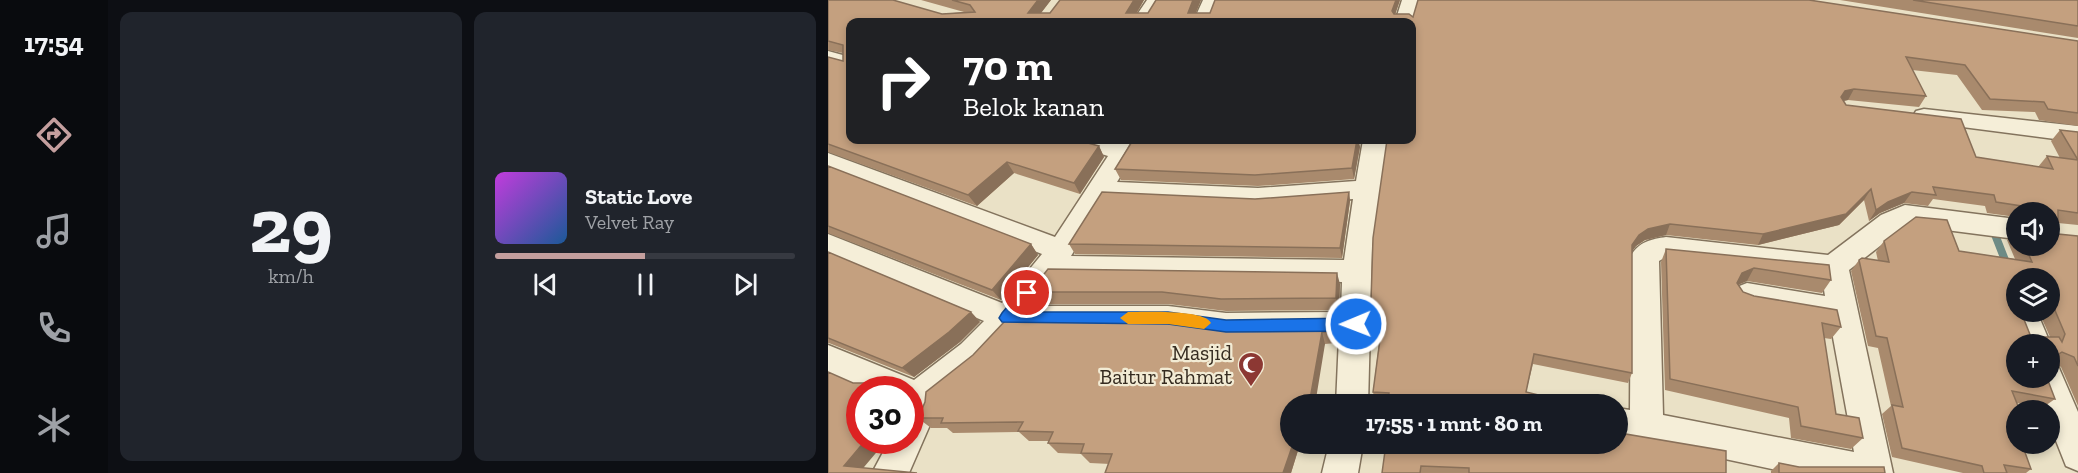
<!DOCTYPE html>
<html lang="id">
<head>
<meta charset="utf-8">
<style>
	:root { --surface:#171b24; --page:#20242c; --text:#f1f3f6; --muted:#9ea1a6; --line:#363941; --accent:#c49f9e }
	body { margin:0; font-family:"Zilla Slab",serif; background:var(--page); color:var(--text); height:100vh; display:flex; flex-direction:column; font-size:22px; white-space:nowrap }
	* { box-sizing:border-box; margin:0 }
	p { font-size:20px; color:var(--muted) }
	.icon { flex:none; width:33px; height:33px; fill:none; stroke:currentColor; stroke-width:2; stroke-linecap:round; stroke-linejoin:round }
	.map { position:relative; flex:1; overflow:hidden }
	.drawer { display:flex; flex-direction:column; gap:12px; padding:12px; background:#0d0f14; width:720px }
	.drawer>* { flex:none }
	.banner { position:absolute; left:18px; top:18px; width:570px; height:126px; border-radius:12px; box-shadow:0 3px 9px #0003; background:#202124; color:#fff; overflow:hidden }
	.controls { position:absolute; left:1178px; top:202px; display:grid; gap:12px }
	.controls a { display:grid; place-items:center; width:54px; height:54px; border-radius:50%; background:var(--surface); box-shadow:0 3px 9px #0003; font-size:30px }
	.speed { position:absolute; left:18px; top:376px; display:flex; gap:12px; font-size:30px; font-weight:700; text-align:center }
	.speed>* { display:grid; place-content:center; width:78px; height:78px; border-radius:50%; background:var(--surface); box-shadow:0 3px 9px #0003; line-height:1 }
	.speed .limit { border:9px solid #d22; background:#fff; color:#111 }
	.pin { position:absolute; display:grid; place-items:center; width:51px; height:51px; color:#fff; margin:-26px; border:3px solid #fff; border-radius:50%; box-shadow:0 2px 6px #0007 }
	.me { position:absolute; width:66px; margin:-33px; rotate:269deg; stroke-linejoin:round; filter:drop-shadow(0 0 4px #0008) }
	.turn { display:flex; align-items:center; gap:21px; height:126px; padding:0 18px; font-size:27px }
	.turn .icon { width:78px; height:78px; stroke-width:2.5 }
	.turn b { display:block; font-size:42px; line-height:51px }
	.drawer .widget { flex:1; display:flex; flex-direction:column; justify-content:center; gap:9px; min-width:0; padding:0 21px; border-radius:12px; background:var(--page) }
	.drawer .dial { align-items:center; gap:0 }
	.dial b { font-size:78px; line-height:1 }
	.song { display:flex; align-items:center; gap:18px }
	.cover { width:72px; height:72px; border-radius:9px; background:linear-gradient(135deg,hsl(290 70% 55%),hsl(210 70% 35%)) }
	.played { height:6px; border-radius:3px; background:linear-gradient(90deg,var(--accent) 50%,var(--line) 50%) }
	.keys { display:flex; justify-content:space-around; direction:ltr }
	.drawer .tiles { flex:1; display:grid; gap:12px; grid-template-columns:repeat(2,1fr) }
	.trip { position:absolute; left:452px; top:394px; width:348px; height:60px; border-radius:30px; background:var(--surface); box-shadow:0 3px 9px #0003; font-weight:800; line-height:60px; text-align:center }
	main { display:flex; flex:1; min-height:0 }
	.dock { display:flex; flex-direction:column; width:108px; justify-content:space-around; align-items:center; background:#090b0e; color:var(--muted) }
	.dock .icon { width:42px; height:42px }
	.dock .on { color:var(--accent) }
	.dock b { font-size:27px; color:var(--text) }
	.map>svg:first-child { display:block }
	.lines { fill:none; stroke-linecap:round; stroke-linejoin:round }
	.stream-far1 { stroke:#6e8b85; stroke-width:8 }
	.stream { stroke:#6e8b85; stroke-width:10 }
	.minor-casing { stroke:#83735d; stroke-width:3 }
	.minor { fill:#f5eed8; fill-rule:evenodd }
	.wall { fill:#a98a6d; fill-rule:evenodd }
	.shaded-wall { fill:#897059 }
	.building { fill:#c4a07f; stroke:#897059; stroke-width:1.5; fill-rule:evenodd }
	.route { fill:#1a73e8; stroke:#114b97; stroke-width:1.5 }
	.slow { fill:#f59e0b }
	.labels { text-anchor:middle; stroke-width:4.5; stroke-linejoin:round; paint-order:stroke }
	.poi-label { font-size:21px; fill:#352b20; stroke:#f2ebd4; text-anchor:end }
</style>
</head>
<body>
<main>
<nav class="dock">
<b>17:54</b>
<svg class="icon on" aria-label="directions" viewBox="0 0 24 24"><path d="M12 3l9 9-9 9-9-9zM9 14v-3h6M13 9l2 2-2 2"/></svg>
<svg class="icon" aria-label="music" viewBox="0 0 24 24"><path d="M9 18V5l10-2v13"/><circle cx="6" cy="18" r="3"/><circle cx="16" cy="16" r="3"/></svg>
<svg class="icon" aria-label="phone" viewBox="0 0 24 24"><path d="M5 4h4l2 5-3 2q2 4 5 5l2-3 5 2v4C11 20 4 13 5 4z"/></svg>
<svg class="icon" aria-label="climate" viewBox="0 0 24 24"><path d="M12 3v18M4 7l16 10M4 17L20 7"/></svg>
</nav>
<section class="drawer">
<div class="tiles">
<div class="widget dial"><b>29</b><p>km/h</p></div>
<div class="widget">
<div class="song"><i class="cover"></i><div><b>Static Love</b><p>Velvet Ray</p></div></div>
<div class="played"></div>
<div class="keys"><svg class="icon" aria-label="previous" viewBox="0 0 24 24"><path d="M18 5L8 12l10 7zM5 5v14"/></svg><svg class="icon" aria-label="pause" viewBox="0 0 24 24"><path d="M8 5v14M16 5v14"/></svg><svg class="icon" aria-label="next" viewBox="0 0 24 24"><path d="M6 5l10 7-10 7zM19 5v14"/></svg></div>
</div>
</div>
</section>
<div class="map">
<svg width="1250" height="473" viewBox="0 0 1250 473">
	<rect width="100%" height="100%" fill="#eae1c6"/>
	<g class="lines">
		<!-- stream-far1 -->
		<path class="stream-far1" d="M1160,231L1166,232L1186,283"/>
		<!-- stream -->
		<path class="stream" d="M1185,281L1188,289"/>
		<defs>
			<path id="minor" d="M319,0H337L322,22H304Z
				M375,0H393L384,22H365Z
				M574,0H592L584,26V22H567Z
				M0,51L22,57V70L0,64Z
				M1096,109L1250,126V142L1088,121L1085,116L1088,111Z
				M244,140H280L289,142L291,140H315L289,182L430,188L528,181L535,140H559L544,249L540,405H508L511,337L398,339L340,330H186L155,364L108,401V411L81,473H44L61,441H82V390H39L0,373V345L86,380L133,344L156,321L0,255V234L174,303L214,254L0,170V153L227,237L280,156L248,146ZM278,199L430,206L525,199L516,260L243,256ZM227,278L514,282L513,312L398,313L340,306H207Z
				M1077,205L1188,219V239L1079,225L1021,270L1065,473H963L855,450L789,440V408L802,410L803,256C810,242 824,239 838,237L1000,255L1053,215ZM838,257L994,277L997,296L919,283L909,287L904,295L909,303L919,307L1002,321L1026,452L835,415L831,261Z
				M1187,310L1209,312L1223,345L1221,350V345H1193L1183,319Z
				M1221,364L1231,368L1250,412V471L1238,466L1221,423V411H1217L1204,378H1221Z
				M501,444H535L530,473H494Z"/>
		</defs>
		<!-- minor casing -->
		<use href="#minor" class="minor-casing"/>
		<!-- minor -->
		<use href="#minor" class="minor"/>
	</g>
	<!-- wall -->
	<path class="wall" d="M0,0L114,14L136,12L93,0H223L213,13H222L316,0L309,13H320L328,0H373L368,13H382L572,0L567,14L585,17L1250,41V126L1211,120L1207,112L1154,110L1129,75L1084,70L1098,96L1091,107L1020,100L1015,101L1018,105L1148,157L1210,167L1219,156L1232,158L1223,141L1232,130L1250,132V225L1230,223V234L1250,236V406L1233,367L1231,366L1221,374V345H1188L1227,399L1214,408L1189,403L1188,444L1203,469L1198,473H1135L1064,457L1054,414L1063,406L1050,348L1040,346L1023,271L1031,260L1050,261L1048,252L1056,241L1187,259L1179,240L1188,231V246H1221V213H1188V217L1159,213L1157,206L1105,199L1100,206L1076,203L1052,213L1041,221L1036,200L1011,225L930,245L838,235L817,240L808,246L804,251V373L800,383L705,364L698,392L560,402H547L545,392L551,342L544,343L542,333L584,140V22H22V140L271,146L276,157L252,194L186,173L149,206L0,152V57L15,61V53L0,50ZM1188,279H1221V312H1211L1222,337H1203L1188,312Z
		M1012,0H1250V38Z
		M304,140H530L532,147L526,179L430,186L293,180L287,169Z
		M0,166L203,244L210,255L173,300L0,233Z
		M521,192L522,201L514,258L247,254L241,244L427,199Z
		M838,249L1003,280L994,293L919,281L910,285L915,292L1013,327L1003,339L996,338L1008,414L1035,438L1023,449L963,438L961,418L837,390L833,262Z
		M0,252L143,312L152,322L132,342L86,377L1,343H0Z
		M512,284L511,310L398,311L340,304H211L202,292Z
		M506,328L509,339L508,343L497,344L462,405V444H472L463,473L262,463L253,454L230,453L220,443L221,441H201L191,432L125,433L119,428H103L90,418L393,330Z
		M792,433L898,473H554Z
		M951,463L971,467L1057,473H943V471Z"/>
	<!-- shaded-wall -->
	<path class="shaded-wall" d="M210,0H223L206,22L200,13Z
		M306,0H316L303,22L298,13Z
		M365,0H373L364,22L360,13Z
		M568,0H572L565,21L564,11Z
		M1026,89L1020,100L1011,102L1013,97L1017,91Z
		M529,140H530L532,147L526,179L524,168Z
		M271,146L276,157L252,194L246,183Z
		M179,162L186,173L149,206L140,195Z
		M1043,189L1036,200L1011,225L930,245L935,234Z
		M521,192L522,201L514,258L512,248Z
		M1084,192L1076,203L1052,213L1041,221L1048,210L1060,202Z
		M842,224L838,235L817,240L808,246L801,256L804,245L811,235L820,229Z
		M203,244L210,255L173,300L164,290Z
		M926,268L919,281L907,286L914,273Z
		M509,273L512,284L511,310L508,298Z
		M143,312L152,322L132,342L86,377L74,368Z
		M506,328L509,339L508,343L506,332Z
		M494,332L497,344L487,405H481Z
		M68,383L77,390H68Z
		M37,441H58L31,473L16,466Z
		M465,444H472L463,473H455Z"/>
	<!-- building -->
	<path class="building" d="M0,0H65L114,14L147,12L142,5L124,0H210L200,13H222L232,0H306L298,13H320L328,0H365L360,13H382L387,0H568L564,11L566,14H581L585,17L590,0H981L1250,41V113L1220,109L1216,102L1162,99L1137,65L1078,57L1098,96L1026,89L1017,91L1013,97L1018,105L1133,119L1148,157L1225,169L1219,156L1250,160V213L1230,210V234L1250,236V366L1246,357L1234,352L1231,354V366L1221,367V345H1188V378H1219L1227,399L1184,391L1192,411H1188V444H1194L1203,469L1176,465L1179,473H1156L1154,466L1074,448L1064,405L1075,407L1059,338L1048,336L1031,260L1034,258L1061,262L1056,241L1088,217L1119,220L1131,251L1204,262L1197,246H1221V213H1200V207L1168,202L1166,195L1105,187L1108,195L1084,192L1060,202L1048,210L1043,189L1018,214L935,234L842,224L820,229L811,235L804,245V373L706,354L698,392L752,405H559L561,393L545,392L553,332L542,333L545,238L559,140H584V22H22V140H249L271,146L246,183L179,162L140,195L0,144V57L15,61V45L0,41ZM1188,279H1221V301H1223L1237,334L1234,342L1231,337H1203L1193,312H1188Z
		M1085,0H1250V26Z
		M1232,130L1250,132V160Z
		M305,140H529L524,168L427,175L287,169Z
		M0,166L203,244L164,290L0,226Z
		M274,192L427,199L521,192L512,248L241,244Z
		M838,249L1001,265L1003,280L926,268L914,273L909,283L915,292L926,296L1009,310L1013,327L994,323L1008,414L1031,418L1035,438L973,426L970,407L842,379Z
		M0,252L143,312L121,332L74,368L0,338Z
		M220,269L509,273L508,298L393,299L334,292H202Z
		M177,321H333L393,330L506,328V332H494L481,405H462V444H465L455,473H277L284,454L253,453L256,444L220,443L225,432L190,431L195,422L113,423L115,418H90L97,402L98,392L145,355Z
		M0,372L25,383H68V390H32V441H37L16,466L89,473H0Z
		M789,414H790L792,433L898,451V473H641V468L593,466L592,473H554L558,444H789Z
		M951,463L971,467H1056L1057,473H951Z"/>
	<!-- route -->
	<path class="route" d="M199,287L207,293L193,312H340L398,320L528,318L535,324L528,331L398,332L340,324L174,322L171,318L174,313L194,289Z"/>
	<!-- slow -->
	<path class="slow" d="M300,312C315,312 377,309 383,323L376,329L340,324H300L292,318Z"/>
	<!-- icons -->
	<defs>
		<symbol id="mosque-pin" viewBox="-11 -11 22 30"><path d="M0 17L-7.5 6A9.5 9.5 0 1 1 7.5 6Z" fill="#8c3833" stroke="#f2ebd4"/><path d="M3.5-4.9A6 6 0 1 0 3.5 4.9A5 5 0 1 1 3.5-4.9Z" fill="#fff"/></symbol>
	</defs>
	<g fill-rule="evenodd">
		<use href="#mosque-pin" x="408" y="350" width="30" height="40"/>
	</g>
	<g class="labels">
		<!-- poi labels -->
		<g class="poi-label">
			<text x="404" y="360">Masjid<tspan x="404" dy="24">Baitur Rahmat</tspan></text>
		</g>
	</g>
</svg>
<div class="controls">
<a><svg class="icon" aria-label="sound" viewBox="0 0 24 24"><path d="M4 9h4l5-4v14l-5-4H4zM17 9q2 3 0 6"/></svg></a>
<a><svg class="icon" aria-label="layers" viewBox="0 0 24 24"><path d="M12 4l9 5-9 5-9-5zM3 14l9 5 9-5"/></svg></a>
<a>+</a>
<a>−</a>
</div>
<div class="speed"><div class="limit">30</div></div>
<div class="pin" style="left:199px;top:293px;background:#d93025"><svg class="icon" aria-label="arrive" viewBox="0 0 24 24"><path d="M6 21V4h12l-3 4 3 4H6"/></svg></div>
<svg class="me" style="left:528px;top:324px" viewBox="-20 -20 40 40"><circle r="17" fill="#1a73e8" stroke="#fff" stroke-width="3"/><path d="M0-11L8 9 0 5-8 9z" fill="#fff"/></svg>
<div class="trip">17:55 · 1 mnt · 80 m</div>
<div class="banner">
<div class="turn"><svg class="icon" aria-label="right" viewBox="0 0 24 24"><path d="M7 20v-9h11M14 6l5 5-5 5"/></svg><div><b>70 m</b>Belok kanan</div></div>
</div>
</div>
</main>
</body>
</html>
